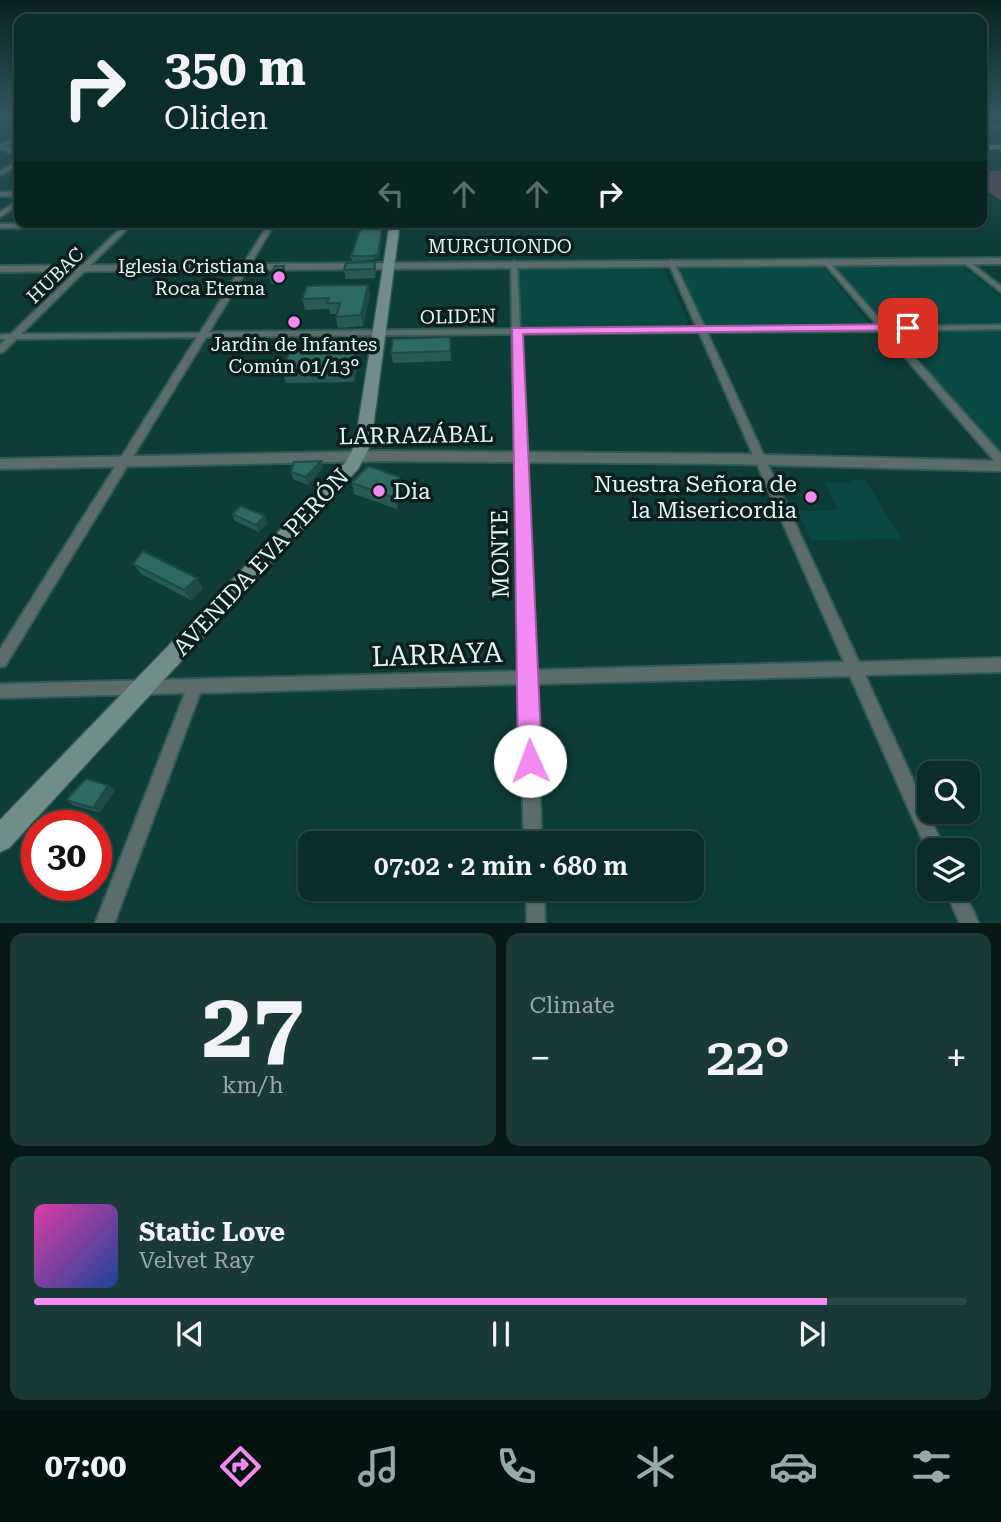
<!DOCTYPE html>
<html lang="en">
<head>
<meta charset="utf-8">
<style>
	:root { --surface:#0a2d29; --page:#183935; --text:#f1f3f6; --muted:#99a8a8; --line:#2a4946; --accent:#f38af2 }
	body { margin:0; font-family:"Roboto Serif",serif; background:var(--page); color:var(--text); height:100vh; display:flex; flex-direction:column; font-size:26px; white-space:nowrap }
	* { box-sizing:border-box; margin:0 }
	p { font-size:23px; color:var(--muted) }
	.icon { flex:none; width:38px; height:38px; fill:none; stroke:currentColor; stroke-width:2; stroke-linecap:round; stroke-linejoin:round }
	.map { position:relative; height:923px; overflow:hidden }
	.sheet { display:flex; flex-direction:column; gap:10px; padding:10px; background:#061917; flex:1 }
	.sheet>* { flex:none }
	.banner { position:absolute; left:14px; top:14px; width:973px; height:214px; border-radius:14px; box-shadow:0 2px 5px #0004,0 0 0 2px var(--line); background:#0a2d29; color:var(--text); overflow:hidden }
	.tools { position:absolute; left:917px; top:761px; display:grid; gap:14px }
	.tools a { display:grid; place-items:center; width:63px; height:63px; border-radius:14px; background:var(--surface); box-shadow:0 2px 5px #0004,0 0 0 2px var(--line); font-size:35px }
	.speed { position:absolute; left:21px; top:810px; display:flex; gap:14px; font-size:35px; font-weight:700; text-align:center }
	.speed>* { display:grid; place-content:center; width:91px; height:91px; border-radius:50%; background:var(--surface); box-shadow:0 2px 5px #0004,0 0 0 2px var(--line); line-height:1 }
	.speed .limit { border:10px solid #d22; background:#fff; color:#111 }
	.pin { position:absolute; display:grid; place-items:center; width:60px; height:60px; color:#fff; margin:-30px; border-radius:14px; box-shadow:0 4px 10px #0006 }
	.me { position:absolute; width:77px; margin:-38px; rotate:358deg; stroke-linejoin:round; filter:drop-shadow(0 0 5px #0008) }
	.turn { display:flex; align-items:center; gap:24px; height:147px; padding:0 35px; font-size:32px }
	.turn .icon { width:91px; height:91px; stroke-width:2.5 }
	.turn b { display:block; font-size:49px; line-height:60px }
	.lanes { display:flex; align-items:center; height:66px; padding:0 35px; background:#0003; justify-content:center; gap:35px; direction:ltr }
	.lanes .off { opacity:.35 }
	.big { font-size:52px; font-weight:600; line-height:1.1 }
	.sheet .tile { flex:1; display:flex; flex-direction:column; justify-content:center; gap:10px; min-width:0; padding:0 24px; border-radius:14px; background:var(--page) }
	.sheet .dial { align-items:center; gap:0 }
	.dial b { font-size:91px; line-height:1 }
	.song { display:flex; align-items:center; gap:21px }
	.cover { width:84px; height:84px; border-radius:10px; background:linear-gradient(135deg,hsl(320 70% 55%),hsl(220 70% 35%)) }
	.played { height:7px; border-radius:4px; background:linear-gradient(90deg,var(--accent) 85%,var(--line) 85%) }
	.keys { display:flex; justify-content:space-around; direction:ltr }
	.heat { display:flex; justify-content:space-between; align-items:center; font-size:38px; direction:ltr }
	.sheet .tiles { flex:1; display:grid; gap:10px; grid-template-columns:1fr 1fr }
	.tile:last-child { grid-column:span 2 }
	.trip { position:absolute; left:298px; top:831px; width:406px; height:70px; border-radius:14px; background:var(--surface); box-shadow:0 2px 5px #0004,0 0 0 2px var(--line); font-weight:600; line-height:70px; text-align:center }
	.dock { display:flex; height:112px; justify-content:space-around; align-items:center; background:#041210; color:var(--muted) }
	.dock .icon { width:49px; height:49px }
	.dock .current { color:var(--accent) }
	.dock b { font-size:32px; color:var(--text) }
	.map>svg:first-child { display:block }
	.built { fill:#0a4943 }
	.green { fill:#5e465d }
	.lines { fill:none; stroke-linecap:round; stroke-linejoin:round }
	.minor-casing { stroke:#2f5a55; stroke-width:4 }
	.tertiary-casing { stroke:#2f5a55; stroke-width:4 }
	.secondary-casing { stroke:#2f5a55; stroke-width:3 }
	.minor { fill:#5b6d6b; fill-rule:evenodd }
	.tertiary { fill:#5b6d6b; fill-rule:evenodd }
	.secondary { fill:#708d89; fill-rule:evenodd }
	.wall { fill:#285a54 }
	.shaded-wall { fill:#204a45 }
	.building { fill:#2e6962; stroke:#204a45; stroke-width:2 }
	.route { fill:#f38af2; stroke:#9e5a9d; stroke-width:2 }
	.poi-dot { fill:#f38af2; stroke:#0d1f1d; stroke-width:2.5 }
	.labels { text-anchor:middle; stroke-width:7; stroke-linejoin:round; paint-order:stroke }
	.far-street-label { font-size:19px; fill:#dff6f2; stroke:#0d1f1d }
	.far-poi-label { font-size:19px; fill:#dff6f2; stroke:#0d1f1d; text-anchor:end }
	.street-label { font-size:23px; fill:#dff6f2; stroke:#0d1f1d }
	.poi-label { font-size:23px; fill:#dff6f2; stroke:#0d1f1d; text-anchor:end }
	.near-street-label { font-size:28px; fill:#dff6f2; stroke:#0d1f1d }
</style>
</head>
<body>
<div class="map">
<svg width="1001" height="924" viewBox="0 0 1001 924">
	<rect width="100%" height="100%" fill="#0e3c37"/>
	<!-- built -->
	<path class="built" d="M820,264L869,323L705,326L701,324L674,268L676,265Z
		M959,264L1001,297V323H884L830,265Z
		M661,265L688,321L685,325L529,328L518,325L516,266Z
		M1001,328V458L890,330Z
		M850,480H865L902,539L811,540L797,511L838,510L824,482L851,483Z"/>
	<!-- green -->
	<path class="green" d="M982,171H1001V200L982,188Z"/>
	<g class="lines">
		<defs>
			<path id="minor" d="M982,126H1001V128H982Z
				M19,138V140L3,146L19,152V155L0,149V144Z
				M19,161V165L0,175V171Z
				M0,192H19V196H0Z
				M19,200V204L0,217V212Z
				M127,222H358L355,224L274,225L209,332L512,329L511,263L514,261L517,263L520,329L697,328L668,262L671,260L674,262L705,328L878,326L823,262L822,261L825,259L827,260L886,326L1001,325V329L891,331L1001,454V465L997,464L882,331L707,332L859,662L1001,658V672L865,675L945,850H929V855L850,676L535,684L542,844H524L520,684L200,693L114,924H95L185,693L0,698V684L520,671L512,334L206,337L5,666L0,667V649L197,337L16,339L3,352L0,353V345L6,339H0V335L11,334L123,226L0,228V224ZM268,225L200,333L21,334L130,226ZM699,332L844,662L534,670L520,334Z
				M963,260H967L1001,286V292L963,262Z
				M526,889H544L545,924H527Z
				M945,889H963L979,924H960Z"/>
			<path id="tertiary" d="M1001,258V264L0,272V266Z
				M382,451L736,454L1001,461V471L736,464L382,461L0,469V459Z"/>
			<path id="secondary" d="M982,145H1001V149H982Z
				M390,222H400L371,444L358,469L9,848L0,852V820L346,462L355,444Z"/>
		</defs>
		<!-- minor casing -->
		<use href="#minor" class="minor-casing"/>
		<!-- tertiary casing -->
		<use href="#tertiary" class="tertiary-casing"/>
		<!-- secondary casing -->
		<use href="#secondary" class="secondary-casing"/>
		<!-- minor -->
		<use href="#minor" class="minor"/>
		<!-- tertiary -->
		<use href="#tertiary" class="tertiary"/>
		<!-- secondary -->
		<use href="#secondary" class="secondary"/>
	</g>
	<!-- wall -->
	<path class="wall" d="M982,123L989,126L986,133H982Z
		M383,225L379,258L374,260L352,261L351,256Z
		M375,262L376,272L375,278L346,279L344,270Z
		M284,266L286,272L281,283L271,284L269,277Z
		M368,285L370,296L363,326L338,328L336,317L337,314H330L329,309L305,310L302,299Z
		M450,337L451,361L393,363L391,353Z
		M324,350L361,351L354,382L286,383L282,370Z
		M321,461L323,468L308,485L293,479L291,472Z
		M352,483L401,488L397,509L354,494Z
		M232,514L268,523L259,532L235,521Z
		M133,564L203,589L191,600L141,574Z
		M115,790L100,813L73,805L66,800Z"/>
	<!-- shaded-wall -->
	<path class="shaded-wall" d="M383,222L379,258L374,260L373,256Z
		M375,262L376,272L375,278L374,269Z
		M284,266L286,272L281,283L279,277Z
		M368,285L370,296L363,326L361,315Z
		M359,338L361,351L354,382L351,369Z
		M321,461L323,468L308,485L306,477Z
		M399,477L401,488L397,509L395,498Z
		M265,516L268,523L259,532L256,525Z
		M197,578L203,589L191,600L184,590Z
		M108,785L115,790L100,813L93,808Z"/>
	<!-- building -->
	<path class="building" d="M363,222H383L378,254L373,256H351Z
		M375,262L374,269L344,270L346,263Z
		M275,266H284L279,277H269Z
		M368,285L361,315L336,317L340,303H327L329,298L302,299L307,286Z
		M450,337V351L391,353L393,339Z
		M359,338L351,369L282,370L290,351L324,350L328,339Z
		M321,461L306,477L291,472L294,462Z
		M368,466L399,477L395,498L352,483Z
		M241,506L265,516L256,525L232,514Z
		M143,551L197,578L184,590L133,564Z
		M86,779L108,785L93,808L66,800Z
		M47,822L61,826H43Z
		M37,832V848L25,845Z"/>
	<!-- sky -->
	<linearGradient id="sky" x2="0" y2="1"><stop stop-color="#08211e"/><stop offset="0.47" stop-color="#30565e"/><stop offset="1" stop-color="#30565e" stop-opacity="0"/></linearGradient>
	<rect width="1001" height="247" fill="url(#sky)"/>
	<!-- route -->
	<path class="route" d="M908,324L912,325V330L523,334L542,761L539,769L530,773L522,769L518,761L512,328Z"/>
	<!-- markers -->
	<g class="poi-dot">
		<circle cx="279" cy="277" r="7"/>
		<circle cx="294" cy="322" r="7"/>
		<circle cx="379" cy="491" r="7"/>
		<circle cx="811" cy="497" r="7"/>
	</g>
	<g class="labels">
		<!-- far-street labels -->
		<g class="far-street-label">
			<text x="500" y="253">MURGUIONDO</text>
			<text transform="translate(55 275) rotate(-44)" y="7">HUBAC</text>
			<text transform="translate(458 316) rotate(-1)" y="7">OLIDEN</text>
		</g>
		<!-- far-poi labels -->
		<g class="far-poi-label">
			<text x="265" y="273">Iglesia Cristiana<tspan x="265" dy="22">Roca Eterna</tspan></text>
			<text x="294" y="351" text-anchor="middle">Jardín de Infantes<tspan x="294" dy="22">Común 01/13°</tspan></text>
		</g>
		<!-- street labels -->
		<g class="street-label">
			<text transform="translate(416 435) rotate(-1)" y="8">LARRAZÁBAL</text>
			<text transform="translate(500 554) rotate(-91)" y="8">MONTE</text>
			<text transform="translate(261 562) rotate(-47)" y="8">AVENIDA EVA PERÓN</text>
		</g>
		<!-- poi labels -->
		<g class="poi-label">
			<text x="797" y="492">Nuestra Señora de<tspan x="797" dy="26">la Misericordia</tspan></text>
			<text x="393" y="499" text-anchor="start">Dia</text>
		</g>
		<!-- near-street labels -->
		<g class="near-street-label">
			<text transform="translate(437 654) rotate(-2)" y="10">LARRAYA</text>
		</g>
	</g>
</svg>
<div class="tools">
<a><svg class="icon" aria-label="search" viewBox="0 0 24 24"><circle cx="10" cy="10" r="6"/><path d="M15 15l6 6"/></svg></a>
<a><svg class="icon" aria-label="layers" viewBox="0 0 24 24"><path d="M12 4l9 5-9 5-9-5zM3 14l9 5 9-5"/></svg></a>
</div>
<div class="speed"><div class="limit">30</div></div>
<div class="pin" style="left:908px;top:328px;background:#d93025"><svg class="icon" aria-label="arrive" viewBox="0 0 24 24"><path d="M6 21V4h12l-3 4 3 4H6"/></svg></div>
<svg class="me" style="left:530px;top:761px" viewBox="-20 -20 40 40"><circle r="19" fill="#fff"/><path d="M0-13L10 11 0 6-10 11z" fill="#f38af2"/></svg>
<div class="trip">07:02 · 2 min · 680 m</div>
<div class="banner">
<div class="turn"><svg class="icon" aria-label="right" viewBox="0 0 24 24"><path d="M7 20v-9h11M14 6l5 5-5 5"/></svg><div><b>350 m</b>Oliden</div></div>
<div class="lanes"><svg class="icon off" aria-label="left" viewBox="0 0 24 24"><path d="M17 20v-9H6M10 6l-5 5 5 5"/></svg><svg class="icon off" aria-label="ahead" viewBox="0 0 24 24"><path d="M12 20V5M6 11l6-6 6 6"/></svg><svg class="icon off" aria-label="ahead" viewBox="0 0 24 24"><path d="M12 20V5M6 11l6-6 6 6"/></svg><svg class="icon" aria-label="right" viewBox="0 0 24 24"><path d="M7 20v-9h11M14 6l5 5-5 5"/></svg></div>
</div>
</div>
<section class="sheet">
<div class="tiles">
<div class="tile dial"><b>27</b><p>km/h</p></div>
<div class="tile"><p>Climate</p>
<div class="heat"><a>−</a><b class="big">22°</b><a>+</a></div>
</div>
<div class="tile">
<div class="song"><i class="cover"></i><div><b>Static Love</b><p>Velvet Ray</p></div></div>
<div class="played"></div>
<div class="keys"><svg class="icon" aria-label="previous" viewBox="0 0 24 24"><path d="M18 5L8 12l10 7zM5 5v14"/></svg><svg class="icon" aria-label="pause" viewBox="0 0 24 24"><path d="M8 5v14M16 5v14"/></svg><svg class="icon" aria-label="next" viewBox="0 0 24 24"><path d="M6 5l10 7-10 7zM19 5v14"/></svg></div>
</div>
</div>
</section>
<nav class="dock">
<b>07:00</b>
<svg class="icon current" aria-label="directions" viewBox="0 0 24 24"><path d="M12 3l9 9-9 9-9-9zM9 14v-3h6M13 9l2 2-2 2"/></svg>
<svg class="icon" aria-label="music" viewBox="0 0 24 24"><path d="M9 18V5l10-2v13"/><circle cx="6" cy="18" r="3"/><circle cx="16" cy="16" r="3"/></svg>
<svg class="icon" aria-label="phone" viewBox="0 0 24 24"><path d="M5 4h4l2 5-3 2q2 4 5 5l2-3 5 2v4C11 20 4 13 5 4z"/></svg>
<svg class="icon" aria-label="climate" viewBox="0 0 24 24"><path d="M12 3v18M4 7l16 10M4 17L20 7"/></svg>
<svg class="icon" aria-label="car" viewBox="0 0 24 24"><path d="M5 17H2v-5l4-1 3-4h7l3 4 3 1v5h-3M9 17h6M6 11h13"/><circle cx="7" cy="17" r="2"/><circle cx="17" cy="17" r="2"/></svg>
<svg class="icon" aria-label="filters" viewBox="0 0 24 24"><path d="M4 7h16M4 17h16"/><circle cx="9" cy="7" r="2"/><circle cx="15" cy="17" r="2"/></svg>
</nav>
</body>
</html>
